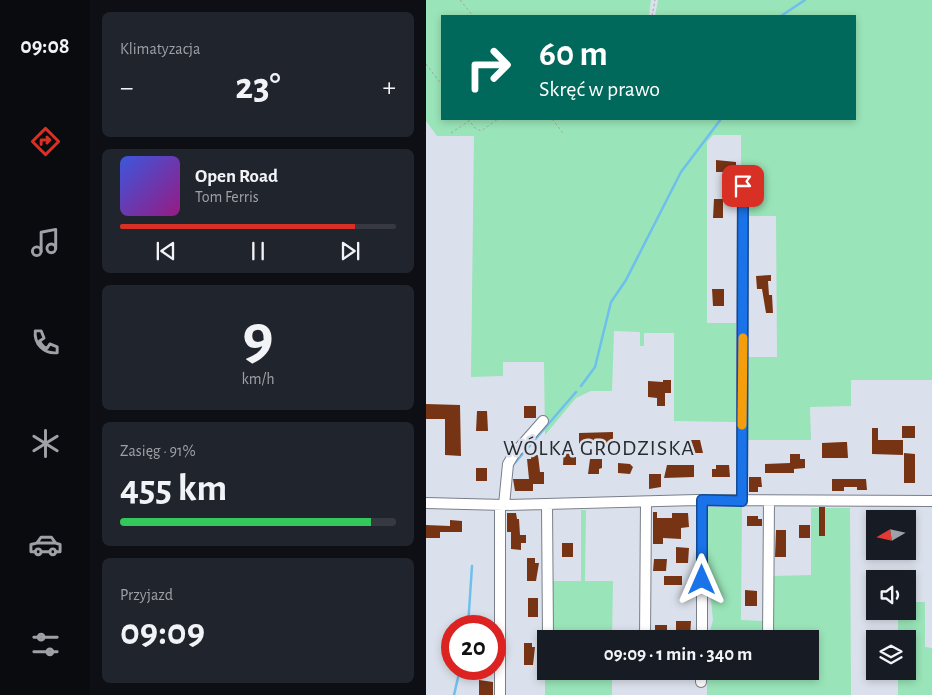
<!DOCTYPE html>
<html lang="pl">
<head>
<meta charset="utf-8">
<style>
	:root { --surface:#171b24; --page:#20242c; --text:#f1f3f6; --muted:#9ea1a6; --line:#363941; --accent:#d93025 }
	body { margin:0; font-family:"Alegreya Sans",sans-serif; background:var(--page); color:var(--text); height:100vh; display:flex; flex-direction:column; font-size:19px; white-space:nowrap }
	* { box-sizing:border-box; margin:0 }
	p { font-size:16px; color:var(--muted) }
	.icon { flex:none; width:28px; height:28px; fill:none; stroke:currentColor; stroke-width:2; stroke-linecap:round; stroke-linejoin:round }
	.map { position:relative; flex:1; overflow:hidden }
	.panel { display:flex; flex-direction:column; gap:12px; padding:12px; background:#0d0f14; width:336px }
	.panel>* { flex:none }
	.hud { position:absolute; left:15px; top:15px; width:415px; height:105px; border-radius:0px; box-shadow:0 2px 8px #0003; background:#00695c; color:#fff; overflow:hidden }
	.needle { width:32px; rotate:261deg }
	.tools { position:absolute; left:440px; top:510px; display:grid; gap:10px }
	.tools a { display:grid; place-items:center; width:50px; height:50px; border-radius:0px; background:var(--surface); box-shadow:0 2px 8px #0003; font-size:25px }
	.speed { position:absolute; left:15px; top:615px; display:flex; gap:10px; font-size:25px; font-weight:700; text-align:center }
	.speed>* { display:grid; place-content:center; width:65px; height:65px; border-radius:50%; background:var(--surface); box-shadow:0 2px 8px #0003; line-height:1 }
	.speed .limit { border:8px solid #d22; background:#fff; color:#111 }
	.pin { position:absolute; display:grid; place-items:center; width:42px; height:42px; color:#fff; margin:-21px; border-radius:10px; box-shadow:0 2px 8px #0006 }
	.me { position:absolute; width:55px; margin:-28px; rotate:0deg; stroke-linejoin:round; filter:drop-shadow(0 0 4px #0008) }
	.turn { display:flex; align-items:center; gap:18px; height:105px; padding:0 15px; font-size:22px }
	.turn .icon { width:65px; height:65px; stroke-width:2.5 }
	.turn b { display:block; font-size:35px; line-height:42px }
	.big { font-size:38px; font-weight:700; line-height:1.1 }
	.panel .tile { flex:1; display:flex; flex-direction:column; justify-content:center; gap:8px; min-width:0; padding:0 18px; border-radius:8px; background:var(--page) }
	.panel .dial { align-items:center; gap:0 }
	.dial b { font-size:65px; line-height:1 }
	.song { display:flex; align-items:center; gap:15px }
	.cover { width:60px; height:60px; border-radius:8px; background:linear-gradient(135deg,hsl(230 70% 55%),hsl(310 70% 35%)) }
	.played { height:5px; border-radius:2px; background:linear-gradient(90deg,var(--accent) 85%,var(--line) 85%) }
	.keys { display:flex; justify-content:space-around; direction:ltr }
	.heat { display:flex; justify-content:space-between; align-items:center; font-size:28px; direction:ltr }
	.charge { height:8px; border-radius:4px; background:linear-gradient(90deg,#34c759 91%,var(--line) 0) }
	.trip { position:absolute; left:111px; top:630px; width:282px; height:50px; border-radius:0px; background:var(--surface); box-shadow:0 2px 8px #0003; font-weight:700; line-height:50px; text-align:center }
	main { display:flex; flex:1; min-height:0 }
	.menu { display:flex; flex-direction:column; width:90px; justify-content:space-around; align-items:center; background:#090b0e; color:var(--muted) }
	.menu .icon { width:35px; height:35px }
	.menu .current { color:var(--accent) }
	.menu b { font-size:22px; color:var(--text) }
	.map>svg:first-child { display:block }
	.green { fill:#99e4b8 }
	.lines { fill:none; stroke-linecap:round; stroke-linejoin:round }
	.stream { stroke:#6ebfee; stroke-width:2.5 }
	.building { fill:#773415 }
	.minor-casing { stroke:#797f89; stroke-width:12 }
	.path { stroke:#a0a5ad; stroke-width:1; stroke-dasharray:2.5 2.5; stroke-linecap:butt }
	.minor { stroke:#fff; stroke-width:10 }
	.route-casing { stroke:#114b97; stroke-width:12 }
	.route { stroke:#1a73e8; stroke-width:9 }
	.slow { stroke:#f59e0b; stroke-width:9 }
	.labels { text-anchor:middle; stroke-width:5; stroke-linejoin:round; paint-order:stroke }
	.quarter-label { font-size:22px; letter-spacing:1px; fill:#282b2f; stroke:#dbe1ec }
</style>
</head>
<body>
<main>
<nav class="menu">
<b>09:08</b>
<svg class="icon current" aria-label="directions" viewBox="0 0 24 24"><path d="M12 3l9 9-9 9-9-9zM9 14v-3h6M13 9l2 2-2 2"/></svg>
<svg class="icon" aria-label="music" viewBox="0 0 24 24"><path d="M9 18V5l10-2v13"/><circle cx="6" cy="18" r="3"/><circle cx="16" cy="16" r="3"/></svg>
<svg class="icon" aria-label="phone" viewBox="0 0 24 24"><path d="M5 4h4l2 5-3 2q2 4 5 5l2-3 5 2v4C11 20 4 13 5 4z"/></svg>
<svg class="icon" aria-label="climate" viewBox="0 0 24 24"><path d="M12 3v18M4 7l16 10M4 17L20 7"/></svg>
<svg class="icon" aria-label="car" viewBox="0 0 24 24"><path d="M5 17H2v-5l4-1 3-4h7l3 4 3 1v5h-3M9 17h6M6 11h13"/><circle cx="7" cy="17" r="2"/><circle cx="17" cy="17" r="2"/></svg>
<svg class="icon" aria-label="filters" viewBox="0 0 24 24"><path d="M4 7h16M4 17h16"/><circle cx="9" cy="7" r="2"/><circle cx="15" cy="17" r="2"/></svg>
</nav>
<section class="panel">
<div class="tile"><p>Klimatyzacja</p>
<div class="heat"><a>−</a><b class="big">23°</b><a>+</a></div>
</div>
<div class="tile">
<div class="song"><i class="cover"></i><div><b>Open Road</b><p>Tom Ferris</p></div></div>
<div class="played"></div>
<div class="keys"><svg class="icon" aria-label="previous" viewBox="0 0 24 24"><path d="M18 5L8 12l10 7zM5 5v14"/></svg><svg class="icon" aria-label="pause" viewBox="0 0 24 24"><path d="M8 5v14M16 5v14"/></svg><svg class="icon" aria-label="next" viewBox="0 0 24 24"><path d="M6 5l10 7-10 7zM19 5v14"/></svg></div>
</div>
<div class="tile dial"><b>9</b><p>km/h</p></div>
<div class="tile"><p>Zasięg · 91%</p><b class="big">455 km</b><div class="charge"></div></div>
<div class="tile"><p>Przyjazd</p><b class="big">09:09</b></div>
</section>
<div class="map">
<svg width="506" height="695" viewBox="0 0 506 695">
	<rect width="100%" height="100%" fill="#dbe1ec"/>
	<!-- green -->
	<path class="green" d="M0,0H225L223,16H16V119H429V16H229L232,0H506V380H425V406L384,407L385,440H320V357H351L350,216H320L315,183V135H287L281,142V323H310V422L248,421V333H218V346H214V332L188,331L186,391H165L150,398L119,435L118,362H77V376L45,377L48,136H11L0,121Z
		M282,507H316L315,620L339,621L338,639H282L287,620L281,559Z
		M385,508H424L425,695H281V671H385V639H346V576L385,575Z
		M155,510H160L159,581H187L186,639H125L126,581H155Z
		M481,602H499V647L506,648V695H472V671H481V639H472V611H481Z
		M119,647L120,671H186V695H119Z"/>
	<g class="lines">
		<!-- stream -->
		<path class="stream" d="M355,16L379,0
			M155,386L169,367L185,302L200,280L255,172L295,119
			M87,465L150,392
			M42,626L46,566
			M28,695L34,669"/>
	</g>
	<!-- building -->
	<path class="building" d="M290,160L310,162V172H290Z
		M288,199H297V218H287Z
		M345,275V281H342L343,295H346L347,313H340L336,289H331L330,276Z
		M286,289H298V306H287Z
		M237,380H245V393H239V406H231V398L222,397V381L237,382Z
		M0,404L34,405L35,456L19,455V419H0Z
		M98,406H110V418H98Z
		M51,411H61L62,431H50Z
		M476,426H489V438H476Z
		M446,428H452V440H477V455L446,454Z
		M187,432V444H153V433Z
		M261,440H274L277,453H261Z
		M417,442H421L422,458H396V443Z
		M138,446L145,447V457H150V465H137Z
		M478,453L489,454V483H478Z
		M364,454H374V459H379V468L368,469V473H339V464L364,463Z
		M105,455H112L114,472H118V484H107V491H89L87,479H103L101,459H105Z
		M164,459H176V468L173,469V474H162Z
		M192,463L204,464L207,467L204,474L192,473Z
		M241,465H268V477L238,478Z
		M290,465H303L304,477H286V469H290Z
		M50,468H61V481H50Z
		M223,474H235V487L223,489Z
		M323,477H335L336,487H332V492H323Z
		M406,479H440L441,490H431V487H418V491H406Z
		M393,507H399V536H393Z
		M227,512H231V518H246V513H262L263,527L255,528V539L237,538V544H227Z
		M81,513H90L91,519H93L94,535H100V543H95V550L85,549V532H81Z
		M321,516H332V519H336V526H321Z
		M24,520L36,521V532H14V538H0V525L24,526Z
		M373,525H384V538H373Z
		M350,530H360V557H349Z
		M136,543H147V557H136Z
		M250,547L263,548L262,563H250Z
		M101,558H109V563H113L110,581H101Z
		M228,559H241L240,571H227Z
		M238,576H256V585H238Z
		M319,590L331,591V606H319Z
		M102,598H112V617H102Z
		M250,621H265L264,637H256V630H250Z
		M229,625H241V638H229Z
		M98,643H106V647H109L107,665H98Z
		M53,680L67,682V695H53Z"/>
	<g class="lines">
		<defs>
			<path id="minor" d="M316,501L317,186
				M0,503L78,505L271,500L506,501
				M121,504L122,637
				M78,505L82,464L88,454L117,421
				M219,639L220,502
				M276,639V500
				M342,639L343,501
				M275,682V671
				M74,695V505"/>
		</defs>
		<!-- minor casing -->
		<use href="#minor" class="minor-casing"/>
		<!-- path -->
		<path class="path" d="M34,0L47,16
			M226,16L229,0
			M0,64L16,85
			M42,119L49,128L55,131L72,119
			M126,119L137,133
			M25,133L43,121"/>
		<!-- minor -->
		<use href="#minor" class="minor"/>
	</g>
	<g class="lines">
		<defs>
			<path id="route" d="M276,580V500L316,501L317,186"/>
		</defs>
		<!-- route casing -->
		<use href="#route" class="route-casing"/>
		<!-- route -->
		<use href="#route" class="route"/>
		<!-- slow -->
		<path class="slow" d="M316,425L317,338"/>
	</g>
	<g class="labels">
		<!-- quarter labels -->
		<g class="quarter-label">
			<text x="173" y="455">WÓLKA GRODZISKA</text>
		</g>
	</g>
</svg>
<div class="tools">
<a><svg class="needle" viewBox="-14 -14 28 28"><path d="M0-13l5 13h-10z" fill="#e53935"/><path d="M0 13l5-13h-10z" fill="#9ea1a6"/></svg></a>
<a><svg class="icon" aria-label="sound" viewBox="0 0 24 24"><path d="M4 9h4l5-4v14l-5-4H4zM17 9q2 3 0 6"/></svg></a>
<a><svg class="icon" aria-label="layers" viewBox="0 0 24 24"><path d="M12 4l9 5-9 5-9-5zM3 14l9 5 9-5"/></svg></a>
</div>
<div class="speed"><div class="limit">20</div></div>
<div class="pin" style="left:317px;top:186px;background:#d93025"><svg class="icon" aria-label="arrive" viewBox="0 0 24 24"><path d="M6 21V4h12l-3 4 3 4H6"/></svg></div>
<svg class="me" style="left:276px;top:580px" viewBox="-20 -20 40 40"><path d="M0-17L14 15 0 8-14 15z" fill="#1a73e8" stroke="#fff" stroke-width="4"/></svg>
<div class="trip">09:09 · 1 min · 340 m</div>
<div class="hud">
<div class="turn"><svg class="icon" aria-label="right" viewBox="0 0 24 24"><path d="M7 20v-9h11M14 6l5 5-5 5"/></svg><div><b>60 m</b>Skręć w prawo</div></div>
</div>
</div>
</main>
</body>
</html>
